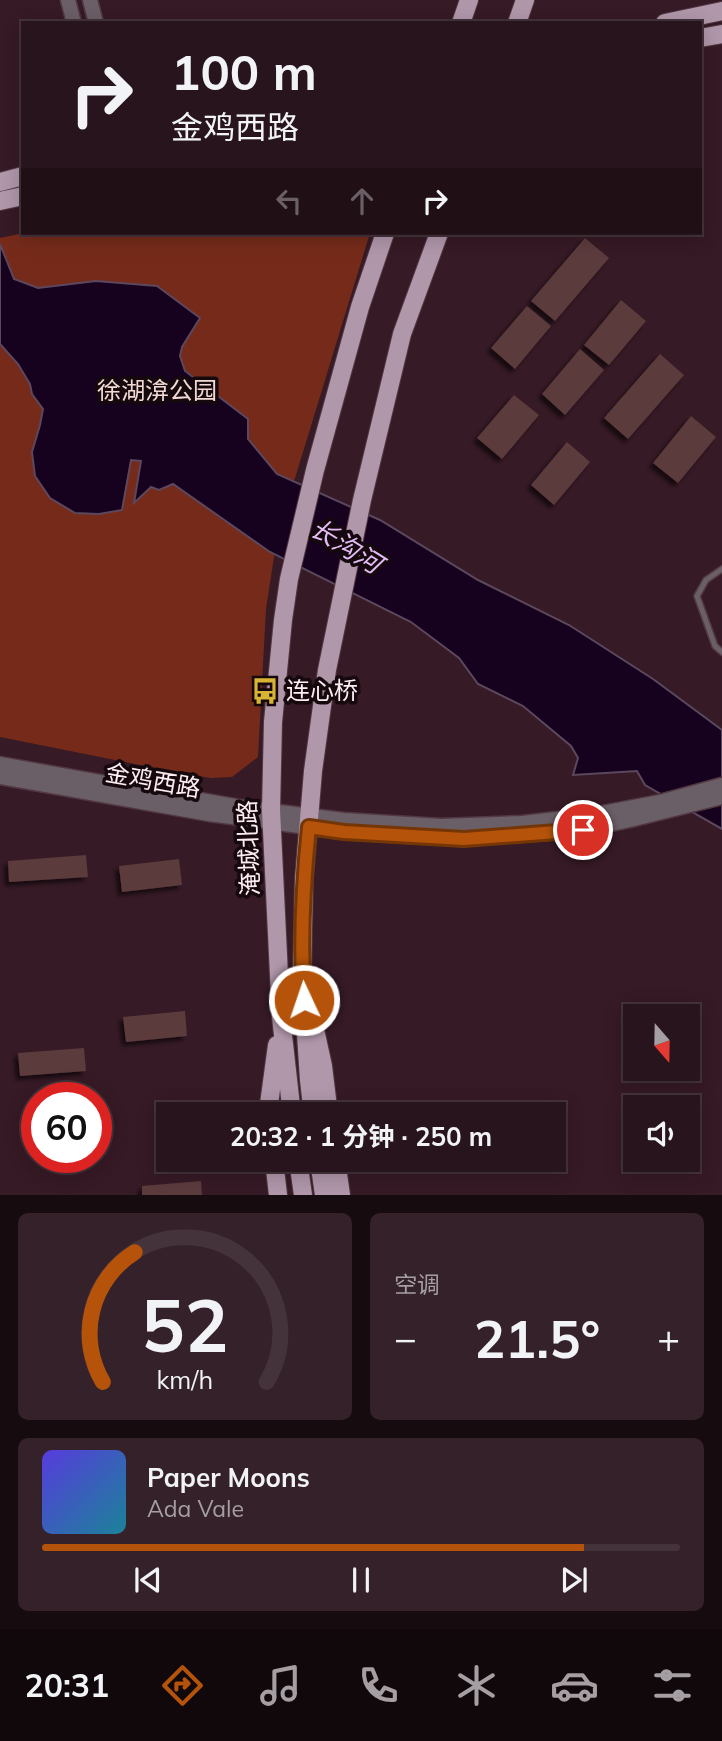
<!DOCTYPE html>
<html lang="zh">
<head>
<meta charset="utf-8">
<style>
	:root { --surface:#28141c; --page:#342129; --text:#f1f3f6; --muted:#a59ea3; --line:#44333b; --accent:#b45309 }
	body { margin:0; font-family:Mulish,"Noto Sans SC",sans-serif; background:var(--page); color:var(--text); height:100vh; display:flex; flex-direction:column; font-size:26px; white-space:nowrap }
	* { box-sizing:border-box; margin:0 }
	p { font-size:23px; color:var(--muted) }
	.icon { flex:none; width:38px; height:38px; fill:none; stroke:currentColor; stroke-width:2; stroke-linecap:round; stroke-linejoin:round }
	.map { position:relative; height:1195px; overflow:hidden }
	.drawer { display:flex; flex-direction:column; gap:18px; padding:18px; background:#160b0f; flex:1 }
	.drawer>* { flex:none }
	.guide { position:absolute; left:21px; top:21px; width:681px; height:214px; border-radius:0px; box-shadow:0 4px 18px #0003,0 0 0 2px var(--line); background:#28141c; color:var(--text); overflow:hidden }
	.needle { width:46px; rotate:160deg }
	.buttons { position:absolute; left:623px; top:1004px; display:grid; gap:14px }
	.buttons a { display:grid; place-items:center; width:77px; height:77px; border-radius:0px; background:var(--surface); box-shadow:0 4px 18px #0003,0 0 0 2px var(--line); font-size:35px }
	.speed { position:absolute; left:21px; top:1082px; display:flex; gap:14px; font-size:35px; font-weight:700; text-align:center }
	.speed>* { display:grid; place-content:center; width:91px; height:91px; border-radius:50%; background:var(--surface); box-shadow:0 4px 18px #0003,0 0 0 2px var(--line); line-height:1 }
	.speed .limit { border:10px solid #d22; background:#fff; color:#111 }
	.pin { position:absolute; display:grid; place-items:center; width:60px; height:60px; color:#fff; margin:-30px; border:4px solid #fff; border-radius:50%; box-shadow:0 2px 7px #0007 }
	.me { position:absolute; width:77px; margin:-38px; rotate:357deg; stroke-linejoin:round; filter:drop-shadow(0 0 5px #0008) }
	.turn { display:flex; align-items:center; gap:24px; height:147px; padding:0 35px; font-size:32px }
	.turn .icon { width:91px; height:91px; stroke-width:2.5 }
	.turn b { display:block; font-size:49px; line-height:60px }
	.lanes { display:flex; align-items:center; height:66px; padding:0 35px; background:#0003; justify-content:center; gap:35px; direction:ltr }
	.lanes .off { opacity:.35 }
	.big { font-size:52px; font-weight:700; line-height:1.1 }
	.drawer .tile { flex:1; display:flex; flex-direction:column; justify-content:center; gap:10px; min-width:0; padding:0 24px; border-radius:10px; background:var(--page) }
	.drawer .dial { align-items:center; gap:0 }
	.dial svg { height:182px; overflow:visible; fill:none; stroke:var(--line); stroke-width:7; stroke-linecap:round; text-anchor:middle }
	.dial text { fill:var(--text); stroke:none }
	.song { display:flex; align-items:center; gap:21px }
	.cover { width:84px; height:84px; border-radius:10px; background:linear-gradient(135deg,hsl(250 70% 55%),hsl(190 70% 35%)) }
	.played { height:7px; border-radius:4px; background:linear-gradient(90deg,var(--accent) 85%,var(--line) 85%) }
	.keys { display:flex; justify-content:space-around; direction:ltr }
	.heat { display:flex; justify-content:space-between; align-items:center; font-size:38px; direction:ltr }
	.drawer .tiles { flex:1; display:grid; gap:18px; grid-template-columns:1fr 1fr }
	.tile:last-child { grid-column:span 2 }
	.trip { position:absolute; left:156px; top:1102px; width:410px; height:70px; border-radius:0px; background:var(--surface); box-shadow:0 4px 18px #0003,0 0 0 2px var(--line); font-weight:700; line-height:70px; text-align:center }
	.tab-bar { display:flex; height:112px; justify-content:space-around; align-items:center; background:#10080b; color:var(--muted) }
	.tab-bar .icon { width:49px; height:49px }
	.tab-bar .current { color:var(--accent) }
	.tab-bar b { font-size:32px; color:var(--text) }
	.map>svg:first-child { display:block }
	.green { fill:#762b1a }
	.water { fill:#16011e; stroke:#5b485e; stroke-width:2 }
	.building { fill:#5b3a3d; filter:url(#shadow) }
	.lines { fill:none; stroke-linecap:round; stroke-linejoin:round }
	.service-casing { stroke:#523842; stroke-width:8 }
	.tertiary-casing { stroke:#523842; stroke-width:17 }
	.primary-casing { stroke:#523842; stroke-width:20 }
	.service { stroke:#6a5e67; stroke-width:5 }
	.tertiary { stroke:#6a5e67; stroke-width:14 }
	.primary { stroke:#b097aa; stroke-width:18 }
	.route-casing { stroke:#753606; stroke-width:18 }
	.route { stroke:#b45309; stroke-width:12 }
	.labels { text-anchor:middle; stroke-width:7; stroke-linejoin:round; paint-order:stroke }
	.park-label { font-size:24px; fill:#f2d9d3; stroke:#15090e }
	.poi-label { font-size:24px; fill:#fdedf3; stroke:#15090e; text-anchor:start }
	.street-label { font-size:24px; fill:#fdedf3; stroke:#15090e }
	.water-label { font-size:26px; font-style:italic; fill:#e3bcf5; stroke:#15090e }
</style>
</head>
<body>
<div class="map">
<svg width="722" height="1195" viewBox="0 0 722 1195">
	<defs>
		<filter id="shadow"><feDropShadow dx="-4" dy="4" stdDeviation="2" flood-color="#0009"/></filter>
	</defs>
	<rect width="100%" height="100%" fill="#361a25"/>
	<!-- green -->
	<path class="green" d="M24,233H370L277,537L266,609L258,757L232,777L211,778L185,774L0,737V238Z"/>
	<!-- water -->
	<path class="water" d="M0,244L14,279L38,288L96,281L157,286L200,318L182,347L180,356L185,371L248,419V439L277,474L380,520L478,580L569,625L653,679L722,730V829L645,785L637,771L573,775L578,758L571,746L523,706L478,684L459,658L411,622L270,552L173,484L159,490L151,487L134,503L141,461L131,460L122,510L99,514L75,513L50,498L35,476L32,452L40,425L43,409L32,394L30,384L18,364L0,344Z"/>
	<!-- building -->
	<path class="building" d="M585,238L609,258L555,321L531,301Z
		M621,300L646,321L609,365L584,345Z
		M527,306L551,326L515,369L491,348Z
		M580,349L604,370L565,415L542,394Z
		M660,354L684,375L628,439L604,418Z
		M514,395L539,415L502,459L477,438Z
		M691,416L716,437L678,483L653,463Z
		M567,442L590,462L554,505L531,485Z
		M86,855L88,877L9,882L8,861Z
		M179,859L182,885L122,892L119,866Z
		M185,1011L187,1036L126,1042L123,1017Z
		M84,1048L86,1071L20,1076L18,1053Z
		M201,1181L202,1195H142V1186Z"/>
	<g class="lines">
		<defs>
			<path id="service" d="M722,569L706,580L697,596L715,646L722,652"/>
			<path id="tertiary" d="M68,0L74,23
				M90,0L96,23
				M0,764L240,807L344,820L441,826L522,823L592,815L660,802L722,785
				M0,777L209,814L344,832L464,839L583,830L630,820L722,797"/>
			<path id="primary" d="M461,23L469,0
				M517,23L525,0
				M665,23L722,11
				M700,38L722,34
				M0,182L23,176
				M0,201L23,196
				M314,1025L323,1066L329,1115
				M270,1115L269,1104L277,1045
				M292,1115L281,1017L271,810L273,722L283,620L289,579L315,470L360,307L385,233
				M313,1115L309,1080L302,974L304,879L313,771L327,670L362,500L402,334L439,233
				M274,1160L278,1195
				M298,1160L303,1195
				M319,1160L324,1195
				M336,1160L341,1195"/>
		</defs>
		<!-- service casing -->
		<use href="#service" class="service-casing"/>
		<!-- tertiary casing -->
		<use href="#tertiary" class="tertiary-casing"/>
		<!-- primary casing -->
		<use href="#primary" class="primary-casing"/>
		<!-- service -->
		<use href="#service" class="service"/>
		<!-- tertiary -->
		<use href="#tertiary" class="tertiary"/>
		<!-- primary -->
		<use href="#primary" class="primary"/>
	</g>
	<g class="lines">
		<defs>
			<path id="route" d="M304,1000C300,943 303,885 309,827L344,832L464,839L583,830"/>
		</defs>
		<!-- route casing -->
		<use href="#route" class="route-casing"/>
		<!-- route -->
		<use href="#route" class="route"/>
	</g>
	<!-- icons -->
	<defs>
		<symbol id="bus-bare" viewBox="-9 -9 18 18"><path d="M-5-6H5V4H4V6H2V4H-2V6H-4V4H-5ZM-3.5-4V0h7V-4ZM-3.5 1.2v1.5H-2V1.2ZM2 1.2v1.5H3.5V1.2Z" fill="#d7b434" stroke="#15090e" stroke-width="2.5" paint-order="stroke"/></symbol>
	</defs>
	<g fill-rule="evenodd">
		<use href="#bus-bare" x="246" y="672" width="38" height="38"/>
	</g>
	<g class="labels">
		<!-- park labels -->
		<g class="park-label">
			<text x="157" y="399">徐湖渰公园</text>
		</g>
		<!-- poi labels -->
		<g class="poi-label">
			<text x="286" y="699">连心桥</text>
		</g>
		<!-- street labels -->
		<g class="street-label">
			<text transform="translate(153 781) rotate(10)" y="8">金鸡西路</text>
			<text transform="translate(249 848) rotate(-92)" y="8">淹城北路</text>
		</g>
		<!-- water labels -->
		<g class="water-label">
			<text transform="translate(346 546) rotate(32)" y="9">长沟河</text>
		</g>
	</g>
</svg>
<div class="buttons">
<a><svg class="needle" viewBox="-14 -14 28 28"><path d="M0-13l5 13h-10z" fill="#e53935"/><path d="M0 13l5-13h-10z" fill="#a59ea3"/></svg></a>
<a><svg class="icon" aria-label="sound" viewBox="0 0 24 24"><path d="M4 9h4l5-4v14l-5-4H4zM17 9q2 3 0 6"/></svg></a>
</div>
<div class="speed"><div class="limit">60</div></div>
<div class="pin" style="left:583px;top:830px;background:#d93025"><svg class="icon" aria-label="arrive" viewBox="0 0 24 24"><path d="M6 21V4h12l-3 4 3 4H6"/></svg></div>
<svg class="me" style="left:304px;top:1000px" viewBox="-20 -20 40 40"><circle r="17" fill="#b45309" stroke="#fff" stroke-width="3"/><path d="M0-11L8 9 0 5-8 9z" fill="#fff"/></svg>
<div class="trip">20:32 · 1 分钟 · 250 m</div>
<div class="guide">
<div class="turn"><svg class="icon" aria-label="right" viewBox="0 0 24 24"><path d="M7 20v-9h11M14 6l5 5-5 5"/></svg><div><b>100 m</b>金鸡西路</div></div>
<div class="lanes"><svg class="icon off" aria-label="left" viewBox="0 0 24 24"><path d="M17 20v-9H6M10 6l-5 5 5 5"/></svg><svg class="icon off" aria-label="ahead" viewBox="0 0 24 24"><path d="M12 20V5M6 11l6-6 6 6"/></svg><svg class="icon" aria-label="right" viewBox="0 0 24 24"><path d="M7 20v-9h11M14 6l5 5-5 5"/></svg></div>
</div>
</div>
<section class="drawer">
<div class="tiles">
<div class="tile dial"><svg viewBox="0 0 100 80">
<path d="M14 69A42 42 0 1 1 86 69"/>
<path d="M14 69A42 42 0 0 1 28 12" stroke="#b45309"/>
<text x="50" y="56" font-size="32" font-weight="700">52</text>
<text x="50" y="72" font-size="11">km/h</text>
</svg></div>
<div class="tile"><p>空调</p>
<div class="heat"><a>−</a><b class="big">21.5°</b><a>+</a></div>
</div>
<div class="tile">
<div class="song"><i class="cover"></i><div><b>Paper Moons</b><p>Ada Vale</p></div></div>
<div class="played"></div>
<div class="keys"><svg class="icon" aria-label="previous" viewBox="0 0 24 24"><path d="M18 5L8 12l10 7zM5 5v14"/></svg><svg class="icon" aria-label="pause" viewBox="0 0 24 24"><path d="M8 5v14M16 5v14"/></svg><svg class="icon" aria-label="next" viewBox="0 0 24 24"><path d="M6 5l10 7-10 7zM19 5v14"/></svg></div>
</div>
</div>
</section>
<nav class="tab-bar">
<b>20:31</b>
<svg class="icon current" aria-label="directions" viewBox="0 0 24 24"><path d="M12 3l9 9-9 9-9-9zM9 14v-3h6M13 9l2 2-2 2"/></svg>
<svg class="icon" aria-label="music" viewBox="0 0 24 24"><path d="M9 18V5l10-2v13"/><circle cx="6" cy="18" r="3"/><circle cx="16" cy="16" r="3"/></svg>
<svg class="icon" aria-label="phone" viewBox="0 0 24 24"><path d="M5 4h4l2 5-3 2q2 4 5 5l2-3 5 2v4C11 20 4 13 5 4z"/></svg>
<svg class="icon" aria-label="climate" viewBox="0 0 24 24"><path d="M12 3v18M4 7l16 10M4 17L20 7"/></svg>
<svg class="icon" aria-label="car" viewBox="0 0 24 24"><path d="M5 17H2v-5l4-1 3-4h7l3 4 3 1v5h-3M9 17h6M6 11h13"/><circle cx="7" cy="17" r="2"/><circle cx="17" cy="17" r="2"/></svg>
<svg class="icon" aria-label="filters" viewBox="0 0 24 24"><path d="M4 7h16M4 17h16"/><circle cx="9" cy="7" r="2"/><circle cx="15" cy="17" r="2"/></svg>
</nav>
</body>
</html>
